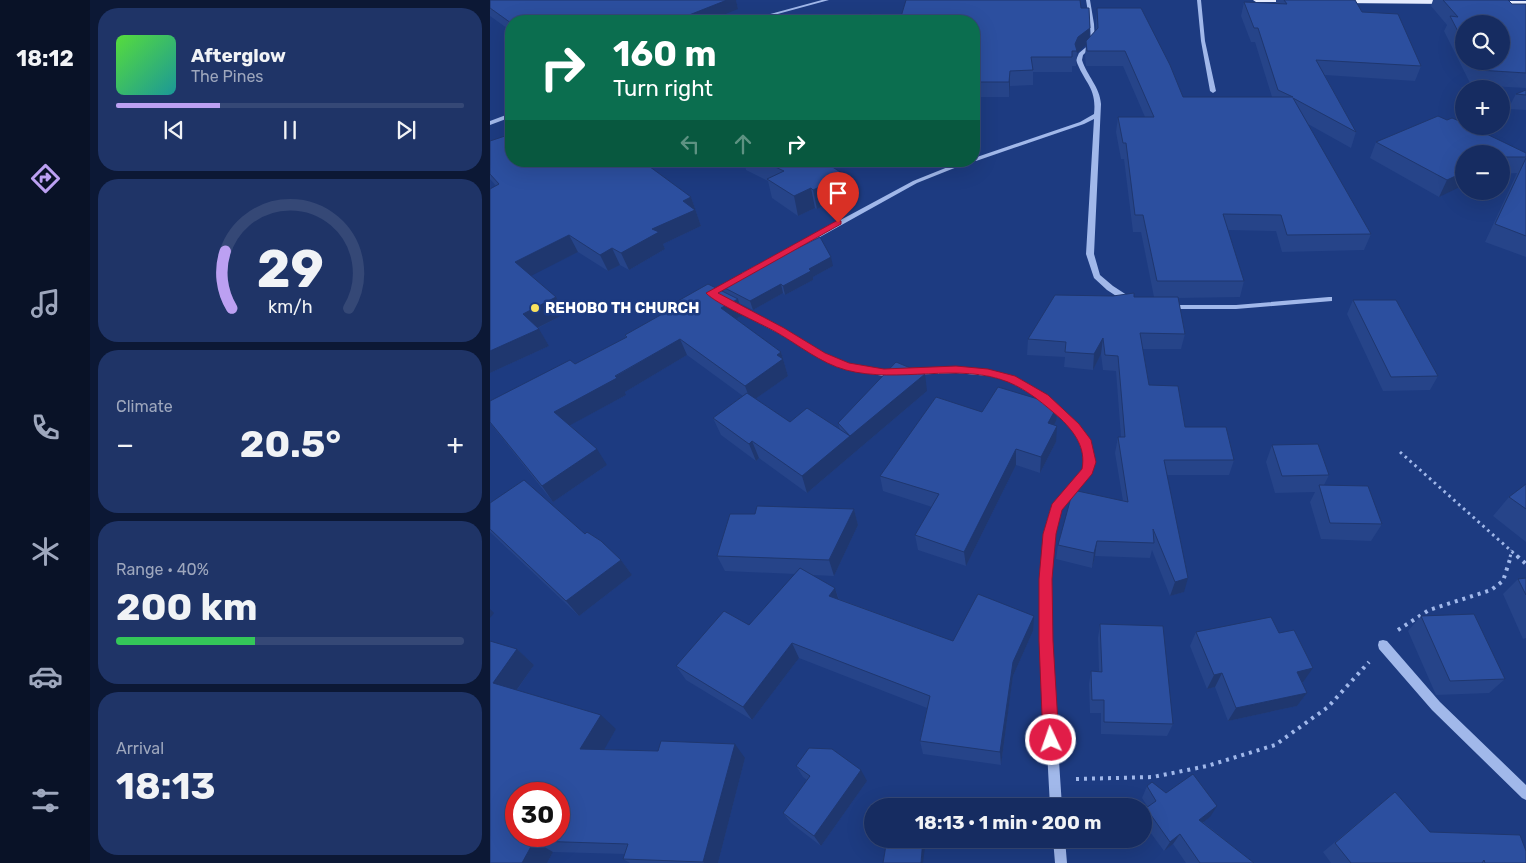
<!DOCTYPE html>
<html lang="en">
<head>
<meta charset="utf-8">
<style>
	:root { --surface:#162c61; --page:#1f3467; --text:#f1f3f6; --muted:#9ea7bd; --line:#354876; --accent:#bca0f2 }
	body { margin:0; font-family:Rubik,sans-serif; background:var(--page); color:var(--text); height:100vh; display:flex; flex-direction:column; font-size:19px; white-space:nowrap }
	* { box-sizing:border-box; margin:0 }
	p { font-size:16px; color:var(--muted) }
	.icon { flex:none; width:28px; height:28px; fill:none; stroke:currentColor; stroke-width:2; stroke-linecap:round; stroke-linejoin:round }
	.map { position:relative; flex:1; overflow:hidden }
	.drawer { display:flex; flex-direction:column; gap:8px; padding:8px; background:#0c1835; width:400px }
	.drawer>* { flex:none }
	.top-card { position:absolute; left:15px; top:15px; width:475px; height:152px; border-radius:20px; box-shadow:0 5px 20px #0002,0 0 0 1px var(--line); background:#0b6e4f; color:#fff; overflow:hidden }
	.fabs { position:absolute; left:965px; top:15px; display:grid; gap:10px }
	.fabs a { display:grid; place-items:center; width:55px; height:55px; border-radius:50%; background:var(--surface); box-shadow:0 5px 20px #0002,0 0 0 1px var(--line); font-size:25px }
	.speed { position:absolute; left:15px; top:782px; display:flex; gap:10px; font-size:25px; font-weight:700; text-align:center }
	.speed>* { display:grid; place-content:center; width:65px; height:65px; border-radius:50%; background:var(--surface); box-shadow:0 5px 20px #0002,0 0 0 1px var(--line); line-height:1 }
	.speed .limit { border:8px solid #d22; background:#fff; color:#111 }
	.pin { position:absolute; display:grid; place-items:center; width:42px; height:42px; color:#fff; margin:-51px -21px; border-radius:50% 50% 50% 0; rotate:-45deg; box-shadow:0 0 5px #0007 }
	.pin .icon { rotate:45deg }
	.me { position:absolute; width:55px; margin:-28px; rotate:357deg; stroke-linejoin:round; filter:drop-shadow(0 0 4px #0008) }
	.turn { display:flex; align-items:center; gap:18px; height:105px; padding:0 25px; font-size:22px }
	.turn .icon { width:65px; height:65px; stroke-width:2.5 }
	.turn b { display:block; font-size:35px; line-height:42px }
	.lanes { display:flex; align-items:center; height:48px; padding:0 25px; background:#0003; justify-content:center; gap:25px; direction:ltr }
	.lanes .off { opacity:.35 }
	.big { font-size:38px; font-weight:700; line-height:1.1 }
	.drawer .widget { flex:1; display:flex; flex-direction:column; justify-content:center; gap:8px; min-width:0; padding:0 18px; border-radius:20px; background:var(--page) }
	.drawer .dial { align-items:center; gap:0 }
	.dial svg { height:130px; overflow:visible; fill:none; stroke:var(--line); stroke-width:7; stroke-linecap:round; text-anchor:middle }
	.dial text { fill:var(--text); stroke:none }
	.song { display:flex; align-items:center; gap:15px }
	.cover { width:60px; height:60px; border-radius:8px; background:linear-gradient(135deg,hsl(110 70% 55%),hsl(180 70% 35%)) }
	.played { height:5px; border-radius:2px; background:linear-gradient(90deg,var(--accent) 30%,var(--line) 30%) }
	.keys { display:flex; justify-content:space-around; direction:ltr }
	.heat { display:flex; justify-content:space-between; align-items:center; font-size:28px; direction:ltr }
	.charge { height:8px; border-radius:4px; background:linear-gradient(90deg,#34c759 40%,var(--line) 0) }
	.trip { position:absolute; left:374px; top:798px; width:288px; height:50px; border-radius:25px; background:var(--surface); box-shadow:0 5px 20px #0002,0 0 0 1px var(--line); font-weight:700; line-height:50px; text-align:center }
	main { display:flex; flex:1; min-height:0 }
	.menu { display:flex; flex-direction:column; width:90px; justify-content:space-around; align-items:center; background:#091227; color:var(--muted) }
	.menu .icon { width:35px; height:35px }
	.menu .on { color:var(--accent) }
	.menu b { font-size:22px; color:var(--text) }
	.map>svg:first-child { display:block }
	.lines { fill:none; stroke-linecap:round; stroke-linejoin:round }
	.path-far1 { stroke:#a1b8ea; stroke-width:3; stroke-dasharray:2.5 4; stroke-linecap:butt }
	.path { stroke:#a1b8ea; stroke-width:4; stroke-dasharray:3 5; stroke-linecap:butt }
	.minor { fill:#a1b8ea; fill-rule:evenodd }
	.major { fill:#e5ebfe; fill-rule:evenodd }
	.wall { fill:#264489; fill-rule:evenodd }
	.shaded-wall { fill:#1f376f }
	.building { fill:#2c4f9f; stroke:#1f376f; fill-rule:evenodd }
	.route { fill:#e11d48; stroke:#92132f }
	.poi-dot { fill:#fae25f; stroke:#1d3b81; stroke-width:2 }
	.labels { text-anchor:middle; stroke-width:5; stroke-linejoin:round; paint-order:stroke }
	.poi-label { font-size:15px; font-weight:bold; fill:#fff; stroke:#1d3b81; text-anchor:start }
</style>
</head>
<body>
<main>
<nav class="menu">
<b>18:12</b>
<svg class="icon on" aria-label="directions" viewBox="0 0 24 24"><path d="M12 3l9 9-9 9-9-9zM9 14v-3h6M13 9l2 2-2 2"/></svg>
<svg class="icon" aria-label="music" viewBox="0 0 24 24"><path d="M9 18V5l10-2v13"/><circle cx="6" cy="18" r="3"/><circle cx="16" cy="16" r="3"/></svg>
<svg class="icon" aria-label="phone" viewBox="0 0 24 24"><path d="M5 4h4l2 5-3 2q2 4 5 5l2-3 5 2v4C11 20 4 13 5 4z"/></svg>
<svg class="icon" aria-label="climate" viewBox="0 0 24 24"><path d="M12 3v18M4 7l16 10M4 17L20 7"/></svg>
<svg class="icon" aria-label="car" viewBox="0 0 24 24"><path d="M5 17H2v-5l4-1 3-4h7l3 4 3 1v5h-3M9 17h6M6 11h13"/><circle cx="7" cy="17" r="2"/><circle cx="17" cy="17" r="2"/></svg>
<svg class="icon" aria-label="filters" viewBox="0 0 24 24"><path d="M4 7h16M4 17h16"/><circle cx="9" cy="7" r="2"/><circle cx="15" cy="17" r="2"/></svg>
</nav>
<section class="drawer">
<div class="widget">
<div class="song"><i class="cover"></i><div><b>Afterglow</b><p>The Pines</p></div></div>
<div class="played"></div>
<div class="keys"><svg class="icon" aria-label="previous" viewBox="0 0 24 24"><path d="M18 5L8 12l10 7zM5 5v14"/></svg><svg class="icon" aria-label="pause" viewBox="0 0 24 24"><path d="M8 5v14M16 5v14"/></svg><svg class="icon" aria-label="next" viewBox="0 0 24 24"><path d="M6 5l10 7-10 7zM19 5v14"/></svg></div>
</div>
<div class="widget dial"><svg viewBox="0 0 100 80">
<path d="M14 69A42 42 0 1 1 86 69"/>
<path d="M14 69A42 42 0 0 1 10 34" stroke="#bca0f2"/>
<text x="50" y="56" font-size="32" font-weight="700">29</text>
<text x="50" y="72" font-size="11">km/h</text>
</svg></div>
<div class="widget"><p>Climate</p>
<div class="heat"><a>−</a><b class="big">20.5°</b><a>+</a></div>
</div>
<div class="widget"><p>Range · 40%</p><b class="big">200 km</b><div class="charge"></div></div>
<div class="widget"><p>Arrival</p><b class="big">18:13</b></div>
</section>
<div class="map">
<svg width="1036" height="863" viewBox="0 0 1036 863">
	<rect width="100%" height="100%" fill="#1d3b81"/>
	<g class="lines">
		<!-- path-far1 -->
		<path class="path-far1" d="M910,452L1028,557
			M1020,557L1022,550"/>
		<!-- path -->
		<path class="path" d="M1027,556L1036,564
			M908,630L939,610L1001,590L1013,581L1021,556
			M586,779L663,777L717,766L785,745L838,707L879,662"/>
		<!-- minor -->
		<path class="minor" d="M332,0H339L262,21H255Z
			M596,0H600L604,24L605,43L593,55L592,60C597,76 610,87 611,104L604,254L610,275L623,286L643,299L644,301L643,303H637L617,290L604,278L596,254L604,119L594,124L486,161H482L427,183L258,277H252V273L423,181L473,161H484V158L590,122L604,114C607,87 594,83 586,60L589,53L601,43L600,24Z
			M707,0H711L715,41L726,91L723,93L720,91L711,41Z
			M21,113V117L0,125V121Z
			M839,297H842V301L746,309H678L674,307L678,305H746Z
			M240,304H246L294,329L334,353L359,364L394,370L466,367L499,370L524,377L557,396L588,425L599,440L605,462L603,470L570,510L567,521L561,579V641L572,806H560L551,641V579L557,521L561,508L594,469L595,462L591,441L582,429L551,400L518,381L499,376L466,373L394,376L357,370L328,357L288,333L240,308L239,306Z
			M893,640L897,641L950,702L1036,785V800L1032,798L942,710L889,649L888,645L889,641Z
			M563,839H575L577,863H565Z"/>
		<!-- major -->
		<path class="major" d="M763,0H804L801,2H766Z
			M846,0H959L962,2L959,4L849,3Z
			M1004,1H1036V5L1002,4L1001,3Z"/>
	</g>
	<!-- wall -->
	<path class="wall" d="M0,0H246L248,9L21,21V31L0,16Z
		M786,0H865L872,12L931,66L925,81L835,75L866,132L861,148L818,124L881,234L874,250L792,252L786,231L738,230L754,281L750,297L688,298L695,334L691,349H653L659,385L695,427L744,460L739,475H677L694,592L680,596L662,550L660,558L605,556L602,568L566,559L568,545L633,501L625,453L628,437H631L626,371L613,370L611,354L603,370L574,367L575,357L537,355L538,339L644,297H664L651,232H643L634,159H631L626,132L628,117H655L633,66H596L595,56L596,45L587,52L586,66H582V72H543V85L520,86L519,97H484V21L410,20L591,8L599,38L606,31V22L607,8L693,97H782L765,42H761L751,16L754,2L786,3Z
		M943,0H1018L1022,4H1036V88L981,85L954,31L957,25L941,6ZM974,24L1011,61H974Z
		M1036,90V110L1018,109L1026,94Z
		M21,106V117L17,108Z
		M957,120L1036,153V257L995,242L1027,173L1011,174V154L949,197L880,158L886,142Z
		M0,141L201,197L211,226L173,244L175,249L139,270L130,265L118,271L88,252L41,275L75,314L48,328L59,346L0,373L6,186L0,179Z
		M254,161H333L355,175L358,194L327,209L325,208L308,216L282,198L278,181L256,170Z
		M343,266L323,277V280L295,295L293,293L263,310L249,303L253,315L246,319L291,352L298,376L265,399L300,422L350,430L348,423L437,391L364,453L363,452L364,453L317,493L269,458L266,461L231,435L223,418L253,396L197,355L135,392L136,395L80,425L117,465L63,502L0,423V422L85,364L136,338L135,335L181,309L179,306L233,291L231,286Z
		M863,300L948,376L940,390L893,391L857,314Z
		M492,412L566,421L564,425L566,442L550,473L526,465L476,566L428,550L425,535L442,507L393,491L390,476Z
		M782,445L839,475L834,485L892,524L881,541L831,539L820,502L825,492L785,493L776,462Z
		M1036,484V542L1003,516L1019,497Z
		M0,503L95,534L131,560L142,575L89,616L0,532Z
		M364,509L368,525L344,576L322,575L345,588L349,599L463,641L543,631L523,676L511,765L433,754L430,741L437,708L309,658L262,720L196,680L186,666L259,625L305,574L235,571L227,556L265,514Z
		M1036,578V638L1033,639L1013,594L1028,579Z
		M931,616L1015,679L999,693L946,695L918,631Z
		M610,624L683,724L677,736L611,734V713H600L599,684L601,671H609L608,638Z
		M706,632L813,682L812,683L817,693L807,706L738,721L725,687L717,689L700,646Z
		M27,649L44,665L27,690L126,729L114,749L255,758L228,863H140L133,859L135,854L63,852L57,863H0Z
		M306,766L377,781L331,846L301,823L293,813L317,780L313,777Z
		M657,786L676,793L720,817L713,822L764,863H696L683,844L674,851L652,821V815L656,808L658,807L652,798Z
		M905,792L940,832L1036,863H841L833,852Z"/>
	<!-- shaded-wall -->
	<path class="shaded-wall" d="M237,0H246L248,9L218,21H184Z
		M600,28L599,42L596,41V45L587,53L585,44L588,37Z
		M520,71V86L519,97V82Z
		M974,172V185L949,197L957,180Z
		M355,175L358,194L327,209L323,190Z
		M321,188L325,208L308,216L304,196Z
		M201,197L211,226L173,244L175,249L139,270L131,253L162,229L193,201Z
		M79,235L88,252L35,279L25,262Z
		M122,248L130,265L118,271L110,255Z
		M341,257L343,266L323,277V280L295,295L293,286L319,269Z
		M291,284L293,293L263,310L260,301Z
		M66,297L75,314L43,330L33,314Z
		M248,299L253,315L237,324L231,308Z
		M49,329L59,346L0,373V351Z
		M613,338L611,354L603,370L604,354Z
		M190,339L197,355L135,392L136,395L75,428L64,412Z
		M291,352L298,376L261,402L255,386L287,355Z
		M435,374L437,391L364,453L360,436Z
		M568,405L566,421L557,439L558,423Z
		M567,426L566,442L550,473L551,457Z
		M360,436L364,453L317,493L312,476Z
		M262,441L269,458L266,461L259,444Z
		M107,449L117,465L63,502L52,486Z
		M526,449V465L476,566L474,552Z
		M364,509L368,525L344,576L339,560Z
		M607,541L605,556L602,568L604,553Z
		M131,560L142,575L89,616L76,601Z
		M698,578L694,592L680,596L685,582Z
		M345,588L350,604L339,596Z
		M0,609L4,613L0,618Z
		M544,616L543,631L523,676L511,765L510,752L523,662Z
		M302,643L309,658L262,720L253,707Z
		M27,649L44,665L21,698L3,683Z
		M823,668L813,682L798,686L807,672Z
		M732,673L725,687L717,689L724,675Z
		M817,693L807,706L738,721L746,708Z
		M111,715L126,729L107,762L90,749Z
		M245,744L255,758L228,863H214L213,862Z
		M371,770L377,781L331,846L324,836Z
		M727,806L720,817L703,830L709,820Z
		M690,834L683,844L674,851L680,842Z
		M433,839H436L433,863H431Z
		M44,841L63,852L57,863H32Z"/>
	<!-- building -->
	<path class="building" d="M0,0H237L184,21H21V23L0,8Z
		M416,0H590L591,8H599L600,28L588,37L585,44L587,51H582V57H541L543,70L520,71L519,82H484V21H368L380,14L410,20Z
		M794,0H865L872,12L908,14L931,66L826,60L866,132L803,98L881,234L797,235L791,215L733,214L754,281H667L653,215H645L636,143H633L628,117H664L635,51H597L596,41L608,28L607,8H651L680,65L693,97H803L788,90L768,28H764L754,2L797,4Z
		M953,0H1018L1022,4H1036V73L988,70L984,61H1011V24H974V43L960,16L968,17Z
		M1036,90V95L1026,94Z
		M21,106V111L17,108Z
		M948,116L957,120L962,118L974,123V126H980L1036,153V157H1011V154H974V172L957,180L886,142Z
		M21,134V161H152L201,197L193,201L205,210L162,229L169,232L131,253L122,248L110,255L79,235L25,262L66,297L33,314L49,329L0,351V189L9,184L0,174V141Z
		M1036,158V236L1005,224Z
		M272,161H333L355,175L323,190L321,188L304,196L277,179L294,171Z
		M330,237L341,257L319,269L321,271L293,286L291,284L260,301L231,286Z
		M218,284L248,299L231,308L291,352L287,355L293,359L255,386L190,339L125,376L127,378L64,412L107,449L52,486L0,422V401L80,360L85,364L137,337L135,335L183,308L179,306Z
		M644,293V297H688L695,334L650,333L659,385L688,386L695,427H736L744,460H674L698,578L685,582L663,529L664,543L607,541L604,553L568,545L583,490L638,502L628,437H635L628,356L615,355L613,338L604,354L575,352L576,342L538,339L565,295L623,296Z
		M863,300H906L948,376L901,377Z
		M406,362L435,374L360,436L348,423Z
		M508,387L568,405L558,423L567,426L551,457L526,449L474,552L425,535L449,494L390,476L446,397L492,412Z
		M257,393L300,422L317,408L360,436L312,476L262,441L259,444L223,418Z
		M828,444L839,475L792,476L782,445Z
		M34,480L95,534L97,532L111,541L131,560L76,601L0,529V503Z
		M1036,484V509L1019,497Z
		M829,485L878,486L892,524L840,523Z
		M267,506L364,509L339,560L227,556L240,514H265Z
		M310,568L345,588L339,596L463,641L488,594L544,616L523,662L510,752L430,741L440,696L302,643L253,707L186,666L234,611L259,625Z
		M1036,578V595L1028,579Z
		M984,614L1015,679L960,681L931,616Z
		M781,617L789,633L804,630L823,668L807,672L817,693L746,708L732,673L724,675L706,632Z
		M610,624L673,626L683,724L614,722V700H602L601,671L612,672Z
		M0,641L27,649L3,683L111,715L90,749L168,751L171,741L245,744L213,862L133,859L138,844L44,841L32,863H0ZM26,794H69V836H26Z
		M319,748L342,749L371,770L324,836L293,813L320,776L306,766Z
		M703,774L727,806L709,820L764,863H710L690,834L680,842L656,808L666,801L657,786L662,782L676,793Z
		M905,792L940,832L1030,835L1036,851V863H995L994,860L992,863H861L845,843Z
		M397,839H433L431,863H393Z"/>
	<!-- route -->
	<path class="route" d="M348,220L351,221V224L228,293L294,328L335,353L359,363L394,369L466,366L498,369L525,376L558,395L589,424L601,440L606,462L602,474L572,510L566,534L562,579L563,641L569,740L566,745L561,748L555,745L553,740L549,641V579L553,534L562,504L592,469C596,448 585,433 571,419C555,405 538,390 518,382C469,362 408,384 356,370C330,363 309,345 286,332C270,323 226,304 216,293Z"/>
	<!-- markers -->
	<circle class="poi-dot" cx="45" cy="308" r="5"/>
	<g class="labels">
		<!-- poi labels -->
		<g class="poi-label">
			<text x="55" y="313">REHOBO TH CHURCH</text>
		</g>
	</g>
</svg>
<div class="fabs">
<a><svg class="icon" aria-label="search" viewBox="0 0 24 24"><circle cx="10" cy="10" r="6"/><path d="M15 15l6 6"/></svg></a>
<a>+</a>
<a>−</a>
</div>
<div class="speed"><div class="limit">30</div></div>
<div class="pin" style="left:348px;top:223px;background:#d93025"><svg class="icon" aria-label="arrive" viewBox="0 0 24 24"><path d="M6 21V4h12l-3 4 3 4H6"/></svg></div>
<svg class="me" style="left:561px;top:740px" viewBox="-20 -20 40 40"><circle r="17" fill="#e11d48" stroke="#fff" stroke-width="3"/><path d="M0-11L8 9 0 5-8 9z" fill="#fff"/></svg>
<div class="trip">18:13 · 1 min · 200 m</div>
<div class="top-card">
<div class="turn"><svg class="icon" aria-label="right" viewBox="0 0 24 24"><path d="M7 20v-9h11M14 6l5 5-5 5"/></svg><div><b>160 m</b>Turn right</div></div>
<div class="lanes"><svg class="icon off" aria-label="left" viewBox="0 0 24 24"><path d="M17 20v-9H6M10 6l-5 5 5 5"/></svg><svg class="icon off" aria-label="ahead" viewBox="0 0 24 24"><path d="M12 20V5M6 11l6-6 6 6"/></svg><svg class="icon" aria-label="right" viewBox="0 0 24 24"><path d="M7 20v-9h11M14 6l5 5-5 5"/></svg></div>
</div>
</div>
</main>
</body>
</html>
